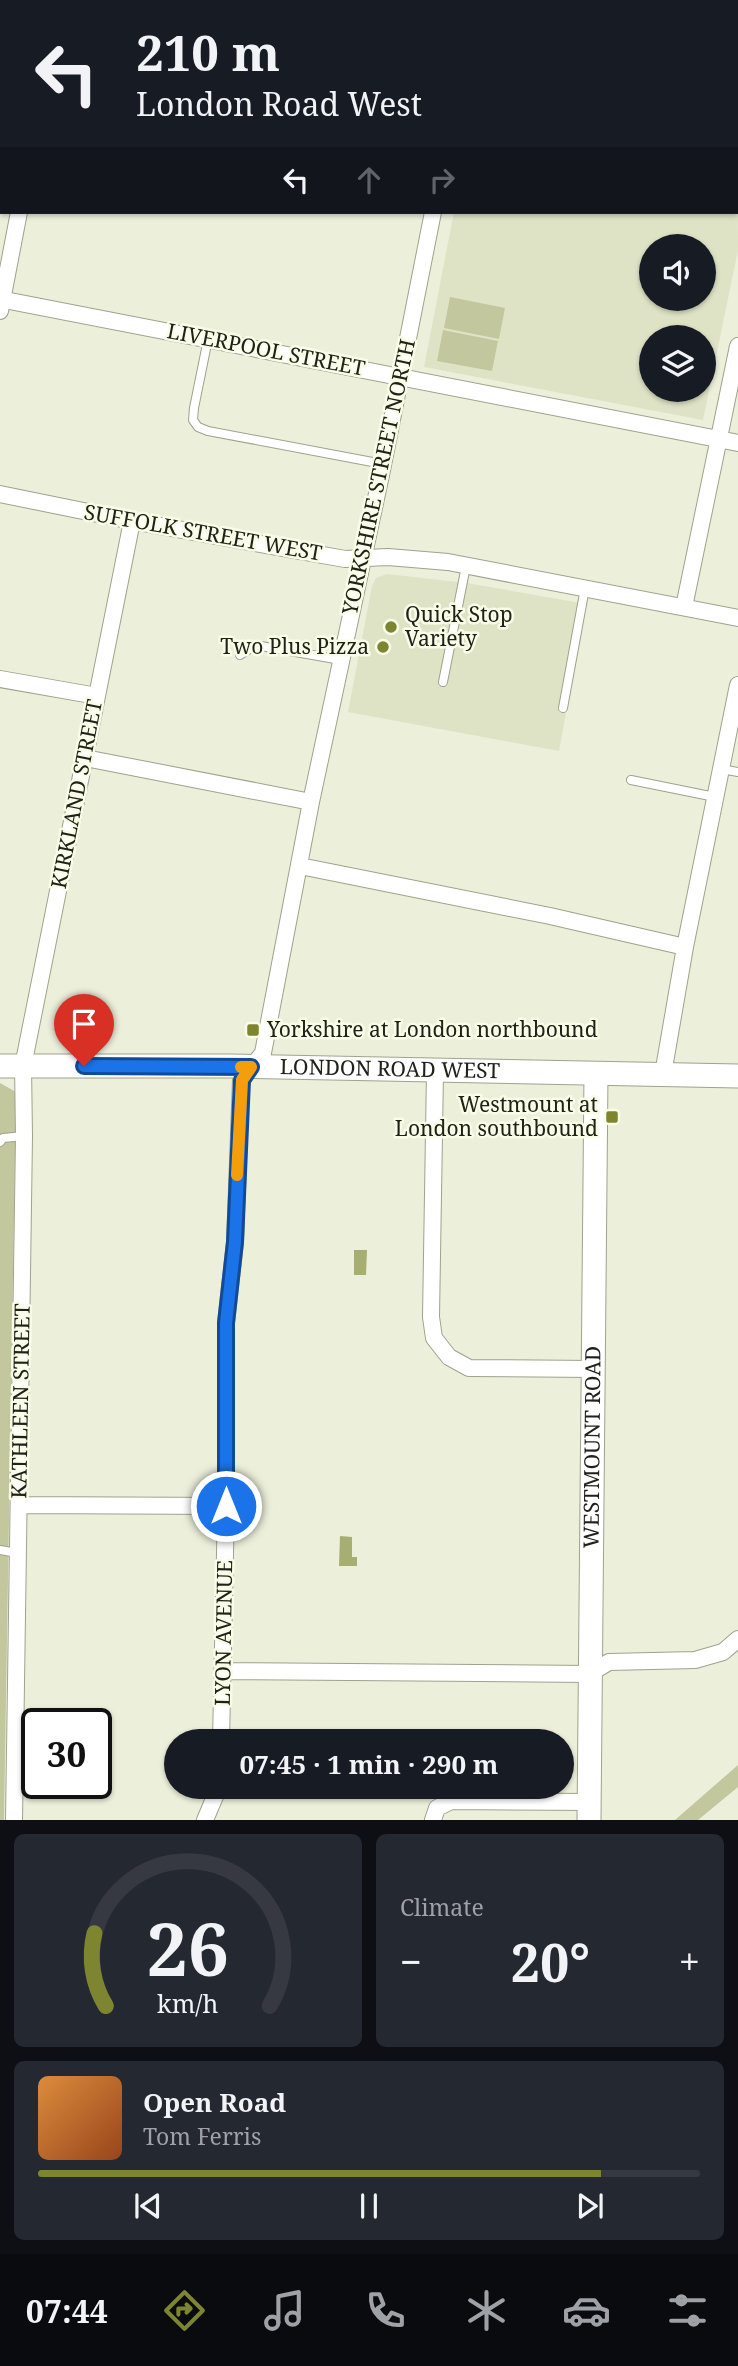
<!DOCTYPE html>
<html lang="en">
<head>
<meta charset="utf-8">
<style>
	:root { --surface:#171b24; --page:#242831; --text:#f1f3f6; --muted:#9ea1a6; --line:#363941; --accent:#7e8530 }
	body { margin:0; font-family:"Noto Serif",serif; background:var(--page); color:var(--text); height:100vh; display:flex; flex-direction:column; font-size:26px; white-space:nowrap }
	* { box-sizing:border-box; margin:0 }
	p { font-size:23px; color:var(--muted) }
	.icon { flex:none; width:38px; height:38px; fill:none; stroke:currentColor; stroke-width:2; stroke-linecap:round; stroke-linejoin:round }
	.map { position:relative; height:1820px; overflow:hidden }
	.details { display:flex; flex-direction:column; gap:14px; padding:14px; background:#0d0f14; flex:1 }
	.details>* { flex:none }
	.hud { position:absolute; left:0px; top:0px; width:738px; height:214px; box-shadow:0 2px 5px #0004; background:#171b24; color:var(--text); overflow:hidden }
	.tools { position:absolute; left:639px; top:234px; display:grid; gap:14px }
	.tools a { display:grid; place-items:center; width:77px; height:77px; border-radius:50%; background:var(--surface); box-shadow:0 2px 5px #0004; font-size:35px }
	.speed { position:absolute; left:21px; top:1708px; display:flex; gap:14px; font-size:35px; font-weight:700; text-align:center }
	.speed>* { display:grid; place-content:center; width:91px; height:91px; border-radius:50%; background:var(--surface); box-shadow:0 2px 5px #0004; line-height:1 }
	.speed .limit { border:4px solid #111; border-radius:10px; background:#fff; color:#111 }
	.pin { position:absolute; display:grid; place-items:center; width:60px; height:60px; color:#fff; margin:-72px -30px; border-radius:50% 50% 50% 0; rotate:-45deg; box-shadow:0 0 7px #0007 }
	.pin .icon { rotate:45deg }
	.me { position:absolute; width:77px; margin:-38px; rotate:0deg; stroke-linejoin:round; filter:drop-shadow(0 0 5px #0008) }
	.turn { display:flex; align-items:center; gap:24px; height:147px; padding:0 21px; font-size:32px }
	.turn .icon { width:91px; height:91px; stroke-width:2.5 }
	.turn b { display:block; font-size:49px; line-height:60px }
	.lanes { display:flex; align-items:center; height:66px; padding:0 21px; background:#0003; justify-content:center; gap:35px; direction:ltr }
	.lanes .off { opacity:.35 }
	.big { font-size:52px; font-weight:700; line-height:1.1 }
	.details .card { flex:1; display:flex; flex-direction:column; justify-content:center; gap:10px; min-width:0; padding:0 24px; border-radius:10px; background:var(--page) }
	.details .dial { align-items:center; gap:0 }
	.dial svg { height:182px; overflow:visible; fill:none; stroke:var(--line); stroke-width:7; stroke-linecap:round; text-anchor:middle }
	.dial text { fill:var(--text); stroke:none }
	.song { display:flex; align-items:center; gap:21px }
	.cover { width:84px; height:84px; border-radius:10px; background:linear-gradient(135deg,hsl(30 70% 55%),hsl(20 70% 35%)) }
	.played { height:7px; border-radius:4px; background:linear-gradient(90deg,var(--accent) 85%,var(--line) 85%) }
	.keys { display:flex; justify-content:space-around; direction:ltr }
	.heat { display:flex; justify-content:space-between; align-items:center; font-size:38px; direction:ltr }
	.details .tiles { flex:1; display:grid; gap:14px; grid-template-columns:1fr 1fr }
	.card:last-child { grid-column:span 2 }
	.trip { position:absolute; left:164px; top:1729px; width:410px; height:70px; border-radius:35px; background:var(--surface); box-shadow:0 2px 5px #0004; font-weight:700; line-height:70px; text-align:center }
	.tabs { display:flex; height:112px; justify-content:space-around; align-items:center; background:#090b0e; color:var(--muted) }
	.tabs .icon { width:49px; height:49px }
	.tabs .active { color:var(--accent) }
	.tabs b { font-size:32px; color:var(--text) }
	.map>svg:first-child { display:block }
	.built { fill:#dfe3c6; fill-rule:evenodd }
	.green { fill:#c2c79e }
	.water { fill:#a7ae71 }
	.lines { fill:none; stroke-linecap:round; stroke-linejoin:round }
	.lane-casing { stroke:#9fa28e; stroke-width:10 }
	.street-casing { stroke:#9fa28e; stroke-width:18 }
	.secondary-casing { stroke:#9fa28e; stroke-width:25 }
	.lane { stroke:#fff; stroke-width:8 }
	.street { stroke:#fff; stroke-width:16 }
	.secondary { stroke:#fff; stroke-width:23 }
	.route-casing { stroke:#114b97; stroke-width:18 }
	.route { stroke:#1a73e8; stroke-width:12 }
	.slow { stroke:#f59e0b; stroke-width:12 }
	.poi-dot { fill:#7e8530; stroke:#f9fde7; stroke-width:2.5 }
	.labels { text-anchor:middle; stroke-width:5; stroke-linejoin:round; paint-order:stroke }
	.street-label { font-size:21px; fill:#20221a; stroke:#f9fde7 }
	.poi-label { font-size:21px; fill:#20221a; stroke:#f9fde7; text-anchor:start }
</style>
</head>
<body>
<div class="map">
<svg width="738" height="1820" viewBox="0 0 738 1820">
	<rect width="100%" height="100%" fill="#ecefda"/>
	<!-- built -->
	<path class="built" d="M737,81L738,250L703,420L424,367L454,212H737ZM651,247H704V299H651ZM651,338H704V390H651Z
		M387,574L467,583L586,604L559,751L348,712L372,586L376,578Z"/>
	<!-- green -->
	<path class="green" d="M450,297L505,308L499,339L444,328Z
		M443,330L498,341L492,371L437,361Z
		M0,1083L16,1092L4,1820H0Z
		M738,1765V1787L698,1820H675Z"/>
	<!-- water -->
	<path class="water" d="M354,1250H367L366,1275H354Z
		M340,1536L352,1537V1557H357V1566H339Z"/>
	<g class="lines">
		<defs>
			<path id="lane" d="M208,339L194,408L193,420L198,427L208,431L383,464
				M240,655L251,648L261,646L341,660
				M443,682L466,566
				M563,708L585,588
				M721,769L738,772
				M631,780L715,797
				M0,1142L3,1138L24,1136
				M0,1550L17,1553"/>
			<path id="street" d="M58,2L59,0
				M474,2V0
				M0,109H2
				M0,299L738,443
				M0,311L19,212
				M0,494L132,521L345,559L388,557L448,562L738,618
				M684,607L738,346
				M0,679L97,696
				M85,758L311,802
				M300,866L550,916L685,947
				M435,1072L431,1317L434,1338L449,1357L469,1368L594,1369
				M663,1074L685,947L738,685
				M20,1505L226,1506
				M223,1671L589,1674L609,1662L695,1660L723,1652L738,1639
				M221,1741L226,1506V1323L235,1242L241,1080L263,1053L311,802L381,475L433,212
				M14,1820L24,1136L23,1066L132,521
				M205,1820L219,1787
				M433,1820L437,1808L451,1801L589,1802"/>
			<g id="secondary">
				<path d="M428,0L437,2"/>
				<path d="M737,60H738"/>
				<path id="s1" d="M0,1066H231L738,1076"/>
				<path id="s2" d="M589,1820L596,1074"/>
			</g>
		</defs>
		<!-- lane casing -->
		<use href="#lane" class="lane-casing"/>
		<!-- street casing -->
		<use href="#street" class="street-casing"/>
		<!-- secondary casing -->
		<use href="#secondary" class="secondary-casing"/>
		<!-- lane -->
		<use href="#lane" class="lane"/>
		<!-- street -->
		<use href="#street" class="street"/>
		<!-- secondary -->
		<use href="#secondary" class="secondary"/>
	</g>
	<g class="lines">
		<defs>
			<path id="route" d="M84,1066L251,1067L242,1080L235,1242L226,1323V1506"/>
		</defs>
		<!-- route casing -->
		<use href="#route" class="route-casing"/>
		<!-- route -->
		<use href="#route" class="route"/>
		<!-- slow -->
		<path class="slow" d="M237,1175L242,1080L251,1067H241"/>
	</g>
	<!-- markers -->
	<g class="poi-dot">
		<circle cx="391" cy="627" r="7"/>
		<circle cx="383" cy="647" r="7"/>
		<rect x="246" y="1023" width="14" height="14" rx="3.5"/>
		<rect x="605" y="1110" width="14" height="14" rx="3.5"/>
	</g>
	<g class="labels">
		<!-- street labels -->
		<g class="street-label">
			<text transform="translate(266 350) rotate(11)" y="7">LIVERPOOL STREET</text>
			<text transform="translate(379 477) rotate(-78)" y="7">YORKSHIRE STREET NORTH</text>
			<text transform="translate(203 533) rotate(10)" y="7">SUFFOLK STREET WEST</text>
			<text transform="translate(77 794) rotate(-79)" y="7">KIRKLAND STREET</text>
			<text dy="7" stroke="none"><textPath href="#s1" startOffset="390">LONDON ROAD WEST</textPath></text>
			<text transform="translate(21 1401) rotate(-89)" y="7">KATHLEEN STREET</text>
			<text dy="7" stroke="none"><textPath href="#s2" startOffset="373">WESTMOUNT ROAD</textPath></text>
			<text transform="translate(224 1633) rotate(-89)" y="7">LYON AVENUE</text>
		</g>
		<!-- poi labels -->
		<g class="poi-label">
			<text x="405" y="622">Quick Stop<tspan x="405" dy="24">Variety</tspan></text>
			<text x="369" y="654" text-anchor="end">Two Plus Pizza</text>
			<text x="267" y="1037">Yorkshire at London northbound</text>
			<text x="598" y="1112" text-anchor="end">Westmount at<tspan x="598" dy="24">London southbound</tspan></text>
		</g>
	</g>
</svg>
<div class="tools">
<a><svg class="icon" aria-label="sound" viewBox="0 0 24 24"><path d="M4 9h4l5-4v14l-5-4H4zM17 9q2 3 0 6"/></svg></a>
<a><svg class="icon" aria-label="layers" viewBox="0 0 24 24"><path d="M12 4l9 5-9 5-9-5zM3 14l9 5 9-5"/></svg></a>
</div>
<div class="speed"><div class="limit">30</div></div>
<div class="pin" style="left:84px;top:1066px;background:#d93025"><svg class="icon" aria-label="arrive" viewBox="0 0 24 24"><path d="M6 21V4h12l-3 4 3 4H6"/></svg></div>
<svg class="me" style="left:226px;top:1506px" viewBox="-20 -20 40 40"><circle r="17" fill="#1a73e8" stroke="#fff" stroke-width="3"/><path d="M0-11L8 9 0 5-8 9z" fill="#fff"/></svg>
<div class="trip">07:45 · 1 min · 290 m</div>
<div class="hud">
<div class="turn"><svg class="icon" aria-label="left" viewBox="0 0 24 24"><path d="M17 20v-9H6M10 6l-5 5 5 5"/></svg><div><b>210 m</b>London Road West</div></div>
<div class="lanes"><svg class="icon" aria-label="left" viewBox="0 0 24 24"><path d="M17 20v-9H6M10 6l-5 5 5 5"/></svg><svg class="icon off" aria-label="ahead" viewBox="0 0 24 24"><path d="M12 20V5M6 11l6-6 6 6"/></svg><svg class="icon off" aria-label="right" viewBox="0 0 24 24"><path d="M7 20v-9h11M14 6l5 5-5 5"/></svg></div>
</div>
</div>
<section class="details">
<div class="tiles">
<div class="card dial"><svg viewBox="0 0 100 80">
<path d="M14 69A42 42 0 1 1 86 69"/>
<path d="M14 69A42 42 0 0 1 9 37" stroke="#7e8530"/>
<text x="50" y="56" font-size="32" font-weight="700">26</text>
<text x="50" y="72" font-size="11">km/h</text>
</svg></div>
<div class="card"><p>Climate</p>
<div class="heat"><a>−</a><b class="big">20°</b><a>+</a></div>
</div>
<div class="card">
<div class="song"><i class="cover"></i><div><b>Open Road</b><p>Tom Ferris</p></div></div>
<div class="played"></div>
<div class="keys"><svg class="icon" aria-label="previous" viewBox="0 0 24 24"><path d="M18 5L8 12l10 7zM5 5v14"/></svg><svg class="icon" aria-label="pause" viewBox="0 0 24 24"><path d="M8 5v14M16 5v14"/></svg><svg class="icon" aria-label="next" viewBox="0 0 24 24"><path d="M6 5l10 7-10 7zM19 5v14"/></svg></div>
</div>
</div>
</section>
<nav class="tabs">
<b>07:44</b>
<svg class="icon active" aria-label="directions" viewBox="0 0 24 24"><path d="M12 3l9 9-9 9-9-9zM9 14v-3h6M13 9l2 2-2 2"/></svg>
<svg class="icon" aria-label="music" viewBox="0 0 24 24"><path d="M9 18V5l10-2v13"/><circle cx="6" cy="18" r="3"/><circle cx="16" cy="16" r="3"/></svg>
<svg class="icon" aria-label="phone" viewBox="0 0 24 24"><path d="M5 4h4l2 5-3 2q2 4 5 5l2-3 5 2v4C11 20 4 13 5 4z"/></svg>
<svg class="icon" aria-label="climate" viewBox="0 0 24 24"><path d="M12 3v18M4 7l16 10M4 17L20 7"/></svg>
<svg class="icon" aria-label="car" viewBox="0 0 24 24"><path d="M5 17H2v-5l4-1 3-4h7l3 4 3 1v5h-3M9 17h6M6 11h13"/><circle cx="7" cy="17" r="2"/><circle cx="17" cy="17" r="2"/></svg>
<svg class="icon" aria-label="filters" viewBox="0 0 24 24"><path d="M4 7h16M4 17h16"/><circle cx="9" cy="7" r="2"/><circle cx="15" cy="17" r="2"/></svg>
</nav>
</body>
</html>
